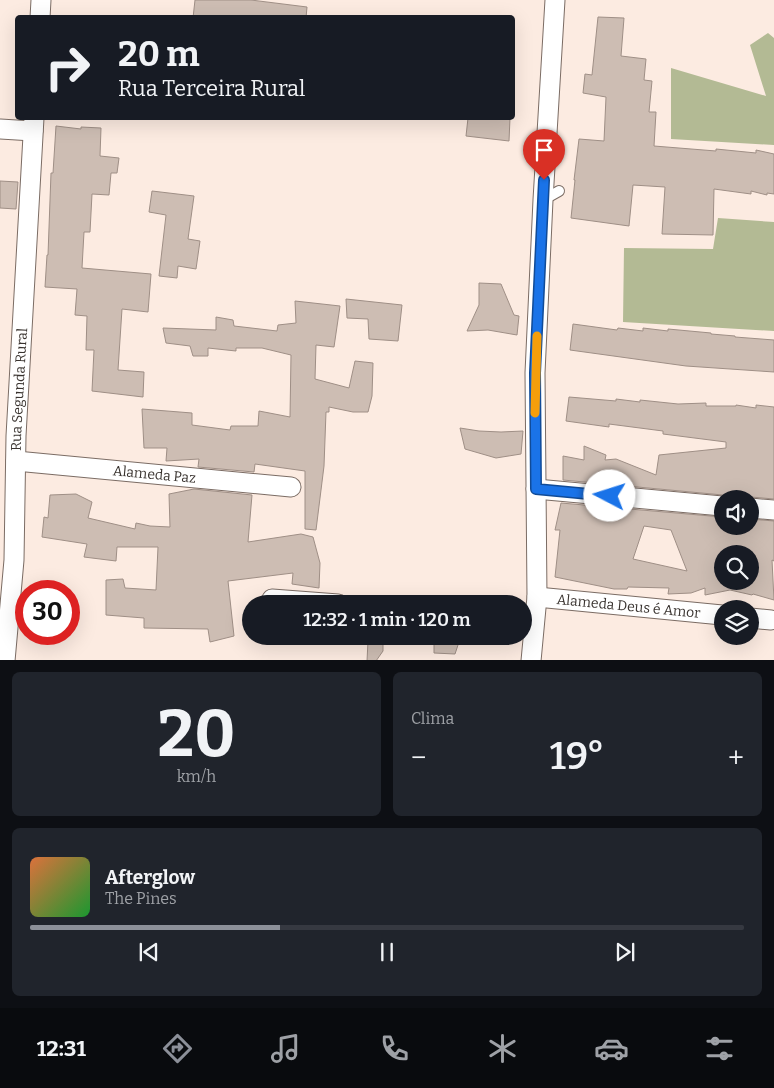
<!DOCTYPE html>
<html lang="pt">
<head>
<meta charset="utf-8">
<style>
	:root { --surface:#171b24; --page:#20242c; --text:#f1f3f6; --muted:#9ea1a6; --line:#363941; --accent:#8c9099 }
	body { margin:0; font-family:Bitter,serif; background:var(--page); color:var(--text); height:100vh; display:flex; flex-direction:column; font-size:19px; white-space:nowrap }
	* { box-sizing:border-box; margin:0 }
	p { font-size:16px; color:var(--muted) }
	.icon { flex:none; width:28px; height:28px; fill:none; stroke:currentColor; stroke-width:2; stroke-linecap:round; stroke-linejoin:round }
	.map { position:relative; height:660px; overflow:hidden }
	.panel { display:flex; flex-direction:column; gap:12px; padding:12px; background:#0d0f14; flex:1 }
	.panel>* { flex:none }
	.banner { position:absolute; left:15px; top:15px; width:500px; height:105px; border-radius:5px; box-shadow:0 5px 20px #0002; background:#171b24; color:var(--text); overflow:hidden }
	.fabs { position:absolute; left:714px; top:490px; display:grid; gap:10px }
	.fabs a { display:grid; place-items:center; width:45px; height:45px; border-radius:50%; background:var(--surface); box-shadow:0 5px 20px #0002; font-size:25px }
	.speed { position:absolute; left:15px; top:580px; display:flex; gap:10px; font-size:25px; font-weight:700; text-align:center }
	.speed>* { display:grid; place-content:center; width:65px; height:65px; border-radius:50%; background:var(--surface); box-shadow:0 5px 20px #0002; line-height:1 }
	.speed .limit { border:8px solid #d22; background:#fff; color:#111 }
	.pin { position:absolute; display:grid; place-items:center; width:42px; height:42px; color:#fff; margin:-51px -21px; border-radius:50% 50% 50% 0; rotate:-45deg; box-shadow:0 0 5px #0007 }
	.pin .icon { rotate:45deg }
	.me { position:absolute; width:55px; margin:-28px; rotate:275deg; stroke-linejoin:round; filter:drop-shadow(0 0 4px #0008) }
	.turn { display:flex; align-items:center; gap:18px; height:105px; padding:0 20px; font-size:22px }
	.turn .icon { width:65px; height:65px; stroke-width:2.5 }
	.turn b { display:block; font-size:35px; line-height:42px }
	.big { font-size:38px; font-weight:600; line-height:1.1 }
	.panel .widget { flex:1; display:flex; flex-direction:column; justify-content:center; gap:8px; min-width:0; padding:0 18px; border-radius:8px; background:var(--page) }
	.panel .dial { align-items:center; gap:0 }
	.dial b { font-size:65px; line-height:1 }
	.song { display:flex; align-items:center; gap:15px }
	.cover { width:60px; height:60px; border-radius:8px; background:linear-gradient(135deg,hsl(20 70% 55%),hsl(130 70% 35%)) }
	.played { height:5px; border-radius:2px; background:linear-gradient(90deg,var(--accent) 35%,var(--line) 35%) }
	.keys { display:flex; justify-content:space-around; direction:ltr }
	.heat { display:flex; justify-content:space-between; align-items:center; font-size:28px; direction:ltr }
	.panel .tiles { flex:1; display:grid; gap:12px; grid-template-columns:1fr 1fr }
	.widget:last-child { grid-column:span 2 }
	.trip { position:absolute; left:242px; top:595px; width:290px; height:50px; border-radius:25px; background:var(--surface); box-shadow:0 5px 20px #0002; font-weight:600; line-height:50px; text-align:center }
	.tab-bar { display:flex; height:80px; justify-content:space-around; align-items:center; background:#090b0e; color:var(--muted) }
	.tab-bar .icon { width:35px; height:35px }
	.tab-bar .selected { color:var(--accent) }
	.tab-bar b { font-size:22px; color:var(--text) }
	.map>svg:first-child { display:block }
	.forest { fill:#b3ba94 }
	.building { fill:#cdbdb3; stroke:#9f8f86; fill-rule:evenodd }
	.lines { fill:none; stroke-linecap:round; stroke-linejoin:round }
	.service-casing { stroke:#7b6c64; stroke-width:12 }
	.minor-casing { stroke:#7b6c64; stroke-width:21 }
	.service { stroke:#fff; stroke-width:10 }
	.minor { stroke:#fff; stroke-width:19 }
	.route-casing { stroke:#114b97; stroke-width:12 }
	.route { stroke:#1a73e8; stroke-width:9 }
	.slow { stroke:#f59e0b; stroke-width:9 }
	.labels { text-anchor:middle; stroke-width:5; stroke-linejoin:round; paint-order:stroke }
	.street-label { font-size:14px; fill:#39332f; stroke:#fff }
</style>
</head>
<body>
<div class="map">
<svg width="774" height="661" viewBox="0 0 774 661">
	<rect width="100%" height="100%" fill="#fcebe1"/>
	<!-- forest -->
	<path class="forest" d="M768,33L774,38V145L671,139V68L766,96L750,45Z
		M718,218L774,222V331L623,322L624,248L713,249Z"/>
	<!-- building -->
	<path class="building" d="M195,0H251L307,7L306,18H193Z
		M598,17L624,18L621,56L646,59L644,80L652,81L649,112H656L654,146L716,151V149L756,153V150L774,154V194L767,193V195L751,191V194L714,189L713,235L662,234L665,187L633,185L629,226L571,218L575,180H574L579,139L604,141L606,97L583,93L585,74L592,75Z
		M468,118H510L509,141L466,136Z
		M56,126L81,129V127L101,128L100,156L119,158L117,173H111L109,195L92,194L90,232H84L82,268L151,274L148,312L122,309L118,370L144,372L143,397L92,391L94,350H86L87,316L75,315L77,289L45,287L47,255H48L51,173H53Z
		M0,181L18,182L16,209L0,208Z
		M152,191L194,196L188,239L200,241L196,269L178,266L177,278L159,276L166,215L149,212Z
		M479,283L501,284L514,315L519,316L517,335L488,330L467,331L479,305Z
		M346,299L402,305L398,341L369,339L368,319L347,318Z
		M295,301L340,306L334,347L316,345L315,379L349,388L355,361L373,363L372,396L368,412H353L329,407V412H326L324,466L316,530L305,529V471L255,464L254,472L198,467L199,459L166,461L167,448H144L142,409L192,413V425L230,430L231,426H258L259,411L290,417L291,355L262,348H236V351L208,348V356H193L190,346L166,343L163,328L216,330V317L233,320L234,326L277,331L278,325L296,323Z
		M573,324L617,330L618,328L643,331V328L668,331V329L711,333V334L735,336V337L774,340V372L686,366L570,350Z
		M569,397L616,401V399L640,402V400L678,404L706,403V406H736V405L756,408V405L774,407V499L751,497L744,499H730L723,495L563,480V456L584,460V446L606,455L605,460L616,459L656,475L659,455L726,448V442L663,434V431L609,424V427L566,421Z
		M460,428L479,431L501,432L523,431L521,454L496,458L465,449Z
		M194,489L252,495L248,542L301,534L313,537L320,563L319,588L292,584L293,573L228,581L234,636L210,642L208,629L144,628V618L106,615V580L123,579L125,588L156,590L158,547H117L116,561L84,557L87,544L42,537L44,517L48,518L50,495L76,494L92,502L88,518L135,529L136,523L150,526L170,527L169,494Z
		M561,503L722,517V526H750V519L774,521V561L772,560L774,600L753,594L752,595L730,590L705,595V588L691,593L668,594L669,588L628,587L627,589H614L555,577L560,530H555ZM644,526L671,530L687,571L633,559ZM722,554H750V581H722Z
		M434,636H461L455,654L434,653Z
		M383,640V651L376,661H367L368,641Z"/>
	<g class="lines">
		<defs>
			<path id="service" d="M543,200L559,191"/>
			<g id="minor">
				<path d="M40,18L41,0"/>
				<path d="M0,129L33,131"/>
				<path id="s1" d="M16,461L291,487"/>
				<path d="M536,489L722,506"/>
				<path d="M750,508L774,510"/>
				<path id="s2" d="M537,597L722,615"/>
				<path d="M272,599L338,604"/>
				<path d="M750,618L771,620"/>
				<path id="s3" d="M5,661L14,560L16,436L34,118"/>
				<path d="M531,661L537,597L535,373L543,200L555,0"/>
			</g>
		</defs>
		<!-- service casing -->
		<use href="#service" class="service-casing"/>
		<!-- minor casing -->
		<use href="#minor" class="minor-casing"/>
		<!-- service -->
		<use href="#service" class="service"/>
		<!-- minor -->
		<use href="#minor" class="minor"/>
	</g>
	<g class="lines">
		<defs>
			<path id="route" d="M544,180L535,373L536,489L610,496"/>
		</defs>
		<!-- route casing -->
		<use href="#route" class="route-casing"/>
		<!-- route -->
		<use href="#route" class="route"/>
		<!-- slow -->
		<path class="slow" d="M535,413L537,336"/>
	</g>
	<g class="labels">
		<!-- street labels -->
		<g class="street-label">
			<text dy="5" stroke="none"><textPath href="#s3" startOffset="272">Rua Segunda Rural</textPath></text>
			<text dy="5" stroke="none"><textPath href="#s1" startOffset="139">Alameda Paz</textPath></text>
			<text dy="5" stroke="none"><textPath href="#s2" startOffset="92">Alameda Deus é Amor</textPath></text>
		</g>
	</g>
</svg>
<div class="fabs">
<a><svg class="icon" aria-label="sound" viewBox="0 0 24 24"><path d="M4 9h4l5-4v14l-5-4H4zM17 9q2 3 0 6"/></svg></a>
<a><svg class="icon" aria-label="search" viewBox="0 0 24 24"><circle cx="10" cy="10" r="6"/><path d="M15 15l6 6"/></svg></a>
<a><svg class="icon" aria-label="layers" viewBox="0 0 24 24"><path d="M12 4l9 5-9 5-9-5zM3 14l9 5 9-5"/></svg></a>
</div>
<div class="speed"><div class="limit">30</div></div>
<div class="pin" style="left:544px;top:180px;background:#d93025"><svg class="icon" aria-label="arrive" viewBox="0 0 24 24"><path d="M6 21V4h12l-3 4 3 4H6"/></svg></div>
<svg class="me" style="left:610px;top:496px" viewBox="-20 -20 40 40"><circle r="19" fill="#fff"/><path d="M0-13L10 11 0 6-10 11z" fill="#1a73e8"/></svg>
<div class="trip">12:32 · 1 min · 120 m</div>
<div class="banner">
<div class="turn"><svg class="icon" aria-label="right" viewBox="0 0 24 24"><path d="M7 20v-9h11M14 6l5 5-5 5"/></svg><div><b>20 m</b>Rua Terceira Rural</div></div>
</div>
</div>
<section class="panel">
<div class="tiles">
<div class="widget dial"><b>20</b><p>km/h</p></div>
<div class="widget"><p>Clima</p>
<div class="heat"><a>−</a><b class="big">19°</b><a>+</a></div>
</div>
<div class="widget">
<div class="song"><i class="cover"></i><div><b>Afterglow</b><p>The Pines</p></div></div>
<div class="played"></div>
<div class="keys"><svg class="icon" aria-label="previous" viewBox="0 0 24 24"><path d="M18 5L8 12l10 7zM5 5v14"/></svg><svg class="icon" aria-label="pause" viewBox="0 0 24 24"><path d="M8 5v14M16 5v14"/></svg><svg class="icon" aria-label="next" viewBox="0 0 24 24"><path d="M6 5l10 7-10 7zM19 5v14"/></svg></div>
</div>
</div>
</section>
<nav class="tab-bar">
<b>12:31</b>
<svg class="icon selected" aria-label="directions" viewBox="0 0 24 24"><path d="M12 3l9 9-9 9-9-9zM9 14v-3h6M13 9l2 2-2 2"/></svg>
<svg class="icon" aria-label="music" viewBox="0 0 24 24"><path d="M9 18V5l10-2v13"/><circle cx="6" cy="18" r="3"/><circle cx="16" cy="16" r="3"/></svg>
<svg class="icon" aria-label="phone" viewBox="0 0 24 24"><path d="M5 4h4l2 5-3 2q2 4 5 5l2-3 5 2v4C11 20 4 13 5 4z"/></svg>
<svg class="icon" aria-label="climate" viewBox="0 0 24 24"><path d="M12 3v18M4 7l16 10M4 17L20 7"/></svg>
<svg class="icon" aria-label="car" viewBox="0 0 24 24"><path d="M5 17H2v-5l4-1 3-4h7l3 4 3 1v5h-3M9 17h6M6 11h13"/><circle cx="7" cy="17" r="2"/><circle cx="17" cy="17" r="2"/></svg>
<svg class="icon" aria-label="filters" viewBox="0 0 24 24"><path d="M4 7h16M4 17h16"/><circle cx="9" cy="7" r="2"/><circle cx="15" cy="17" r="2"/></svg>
</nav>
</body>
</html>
